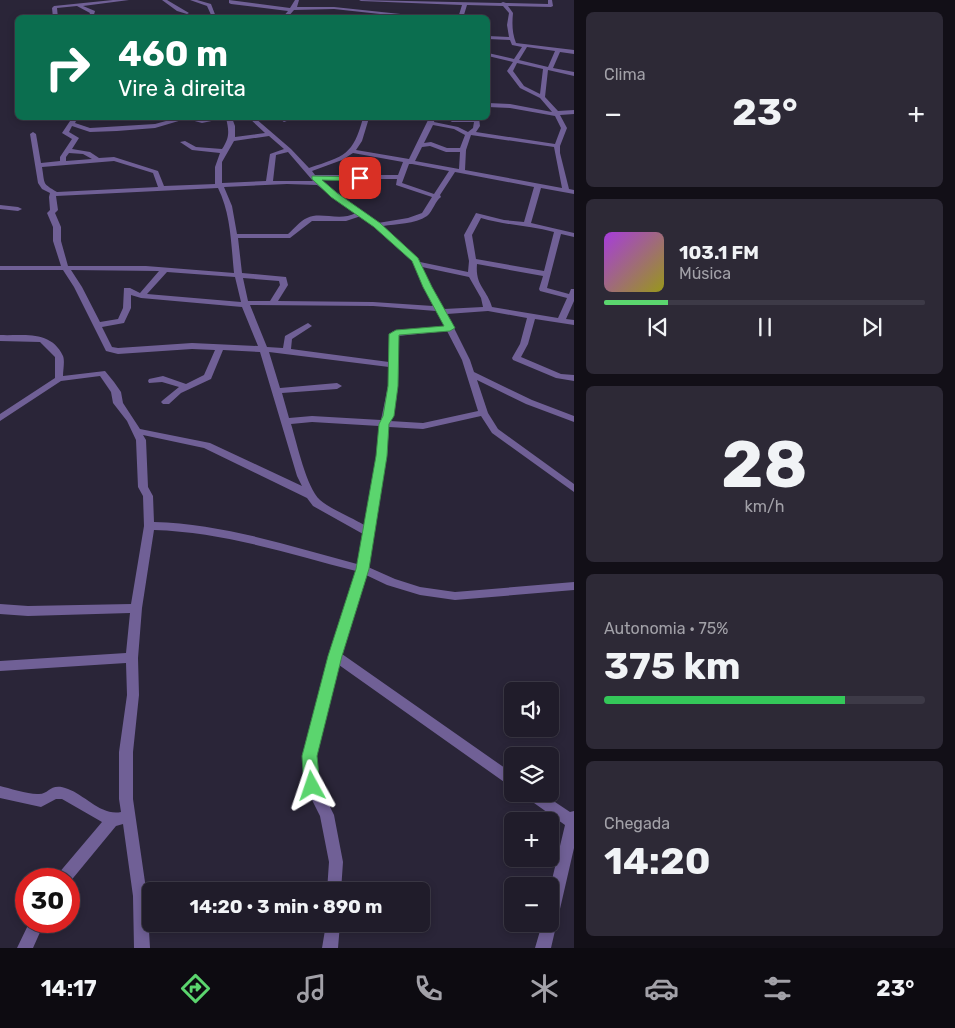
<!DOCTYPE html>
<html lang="pt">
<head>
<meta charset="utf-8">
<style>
	:root { --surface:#201c2a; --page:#2d2936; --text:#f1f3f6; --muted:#a2a1a8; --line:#3d3a47; --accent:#5bd56e }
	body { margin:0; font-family:Rubik,sans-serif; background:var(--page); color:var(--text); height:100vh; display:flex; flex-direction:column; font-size:19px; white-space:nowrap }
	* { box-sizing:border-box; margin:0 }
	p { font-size:16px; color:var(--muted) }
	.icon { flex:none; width:28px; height:28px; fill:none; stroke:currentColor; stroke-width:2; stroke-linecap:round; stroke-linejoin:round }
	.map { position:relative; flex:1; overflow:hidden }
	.drawer { display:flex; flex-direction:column; gap:12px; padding:12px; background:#120f17; width:381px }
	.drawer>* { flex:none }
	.hud { position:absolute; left:15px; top:15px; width:475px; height:105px; border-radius:8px; box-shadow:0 2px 8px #0003,0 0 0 1px var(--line); background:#0b6e4f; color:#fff; overflow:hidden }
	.controls { position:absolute; left:504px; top:682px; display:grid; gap:10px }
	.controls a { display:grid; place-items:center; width:55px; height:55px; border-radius:8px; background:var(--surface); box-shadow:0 2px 8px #0003,0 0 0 1px var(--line); font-size:25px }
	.speed { position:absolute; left:15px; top:868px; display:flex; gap:10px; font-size:25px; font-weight:700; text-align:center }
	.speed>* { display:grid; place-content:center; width:65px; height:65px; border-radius:50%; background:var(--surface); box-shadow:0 2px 8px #0003,0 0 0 1px var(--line); line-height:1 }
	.speed .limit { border:8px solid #d22; background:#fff; color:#111 }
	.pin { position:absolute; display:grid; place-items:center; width:42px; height:42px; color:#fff; margin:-21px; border-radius:10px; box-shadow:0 2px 8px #0006 }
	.me { position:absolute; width:55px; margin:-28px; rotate:355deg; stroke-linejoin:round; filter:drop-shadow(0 0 4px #0008) }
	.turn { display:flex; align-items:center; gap:18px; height:105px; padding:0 20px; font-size:22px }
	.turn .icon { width:65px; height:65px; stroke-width:2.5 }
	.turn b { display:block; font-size:35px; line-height:42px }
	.big { font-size:38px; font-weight:700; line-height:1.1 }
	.drawer .tile { flex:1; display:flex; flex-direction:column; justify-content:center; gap:8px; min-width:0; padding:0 18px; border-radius:8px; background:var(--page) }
	.drawer .dial { align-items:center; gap:0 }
	.dial b { font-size:65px; line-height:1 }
	.song { display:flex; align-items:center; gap:15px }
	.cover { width:60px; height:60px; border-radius:8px; background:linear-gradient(135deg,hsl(280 70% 55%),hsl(60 70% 35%)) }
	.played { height:5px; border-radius:2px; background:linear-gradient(90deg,var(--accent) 20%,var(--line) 20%) }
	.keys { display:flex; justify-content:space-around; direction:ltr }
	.heat { display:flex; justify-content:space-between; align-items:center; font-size:28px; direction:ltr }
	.charge { height:8px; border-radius:4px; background:linear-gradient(90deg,#34c759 75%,var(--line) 0) }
	.trip { position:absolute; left:142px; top:882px; width:288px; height:50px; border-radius:8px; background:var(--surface); box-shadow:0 2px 8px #0003,0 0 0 1px var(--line); font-weight:700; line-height:50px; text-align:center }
	.tabs { display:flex; height:80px; justify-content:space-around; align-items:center; background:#0d0b11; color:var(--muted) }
	.tabs .icon { width:35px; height:35px }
	.tabs .active { color:var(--accent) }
	.tabs b { font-size:22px; color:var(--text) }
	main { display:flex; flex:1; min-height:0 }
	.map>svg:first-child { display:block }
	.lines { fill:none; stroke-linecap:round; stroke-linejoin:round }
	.minor { fill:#706096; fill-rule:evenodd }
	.route { fill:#5bd56e; stroke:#3b8a48 }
</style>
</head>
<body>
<main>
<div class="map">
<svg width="574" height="948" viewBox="0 0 574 948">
	<rect width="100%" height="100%" fill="#2a2538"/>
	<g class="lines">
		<!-- minor -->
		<path class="minor" d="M113,0H129L83,6L95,11L93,18H88L90,13L77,6L57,8L58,18H53L52,8L54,6Z
			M162,0H167L189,13L187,14L177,11Z
			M190,0H197L211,4L216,17L227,18H200L212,17L207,6Z
			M229,0L290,8L295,0H299L297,7H334L429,17L417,18L334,9L294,10L287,18H282L288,11L231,4L229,3Z
			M359,0L501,3L503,2L506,3L548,4V0H552L553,6L551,7L508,6L513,13C512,23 512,33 516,43L574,50V54L560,52L553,68L574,72V76L548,70L545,97L558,111L574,110V114L560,115L567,128L560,146V153L569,189L574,190V194L541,188L531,223L574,233V237L561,234L547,288L569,294L571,289H574V301L566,319L574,320V325L535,319L528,344L521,357L561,374L574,375V381L556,378L513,360L512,358L520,344L527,318L488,311L447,314L470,360L474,372L532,400L574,416V422L526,404L477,380L488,413L498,429L574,484V492L492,433L481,416L423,429L389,427L387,456L368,567L395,579L420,587L455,592L574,582V590L455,600L420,595L387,585L366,575L342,654L512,773V786L507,784L339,665L316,756L319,785L334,815L343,862L341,891H327L329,862L320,816L305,786L302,756L329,656L356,571C290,554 223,532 154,530L142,608L138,658L139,695L133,752V799L147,896L150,948H134L133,896L123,824L116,826L69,883V879H56L58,874L102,822L62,799H56L41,807L0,798V786C9,788 30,795 39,794C50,794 50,782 68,789C85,795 101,816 121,812L119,799V752L127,695L126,663L0,671V661L126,653L130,613L28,616L0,614V604L28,606L131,604L144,526L143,496L138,487L136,440L127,421L113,403L111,392L100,376L61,381L0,421V414L55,378V357L40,342L0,341V335C24,336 51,330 63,356C65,361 63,370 63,376L105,371L114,382L121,392L123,403L140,429L210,443L302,486L297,476L260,352L223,350L211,379L181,393L169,404H163L161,402L163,400L179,387L162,382L149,383L148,381L149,379L163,376L186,384L204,375L215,350L192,349L118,354L106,351L74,287L63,270H0V266H61L53,241V227L47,213L50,210L49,197L50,193L42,189L38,183L30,134L33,132L36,134L41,163L60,161V157L72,139L62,133L72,118L77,119L75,123L90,128L155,124L177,118L202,119L222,118L221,119L202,123L191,120H182L155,128L117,131L90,132L72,126L69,132L79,138L72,149L90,152L99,158L114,157L158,171L164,186L215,184V167L220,153L192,150L180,142L185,141L196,147L222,149C230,137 229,131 226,118H232L235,126V137L265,133L249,118H255L291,149L309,168C345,156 353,155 363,118H369L362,141L356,150L409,159L429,118H435L434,122L458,127L468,132L473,128L474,122H452L449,120L452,118H479L480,126L476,132L555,144L561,128L555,116L510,108L488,107V103L510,104L552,112L540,98L520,88L507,71L513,62L488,56V53L514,59L522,47L512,45L510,40L488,39V36L509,37L507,25L509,13L503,6L467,5L463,18H458L462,5L361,1ZM527,47L555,51L548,67L519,60ZM517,63L543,69L540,94L524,86L513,71ZM433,125L454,129L465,135L460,148H447L431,142L424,143ZM471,135L554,147L562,188L465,170L466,150ZM269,136L284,149L270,154L266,181L222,183V162L234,141ZM430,146L446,152H460L459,169L415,161L422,147ZM288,152L313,181H273L276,155ZM69,153L83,154L92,159L66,161V157ZM353,153L403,162L398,175H315L312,171L342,160ZM114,161L153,173L158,187L57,192C42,183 45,185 42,167ZM409,164H412L449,171L434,194L402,183ZM455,172L534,187L524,222L504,220L476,213L464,235L469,261L468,272L420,262L383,226C396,224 415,224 427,216C433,211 435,201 441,197L440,195ZM319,179H397L396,185L432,197L422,213L408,218L378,223ZM287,184L317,185L356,213C339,222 321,211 307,218C300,221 294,229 288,234H237L232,206L224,187ZM218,188C231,214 231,244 234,273L146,266H68L61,241V227L55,213L58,210L56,196ZM361,216L374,227L412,261L433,306L373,302L278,301L288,285L286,277L242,273L238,238H290L312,221H346ZM481,218C505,225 530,226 554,232L544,271L476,259L472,235ZM477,264L543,276L539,289L540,291L567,298L558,318L492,307C487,289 475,286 477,264ZM422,267L469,277L481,298L483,307L444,309L441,308ZM71,270L159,271L140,293L130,288H124L123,308L118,319L100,322L82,287ZM167,272L235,277L241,302L147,294ZM243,278L279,281L280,285L270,301H248ZM131,295L141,298L242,307L258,346L192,343L118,348L112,347L102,327L124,323L131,308ZM250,305L373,306L436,311L439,313L445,326L393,331L390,335L389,362L291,349L292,339L312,326L308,323L285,336L283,348L267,347ZM447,331L462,360L478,411L423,423L390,421C401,399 398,359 398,336ZM269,352L389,367L388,386L381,420L312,416L289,418L282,393L337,389L342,386L337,383L280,388ZM312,422L379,426L377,456L364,525C353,518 330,509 320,500C306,487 297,443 291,424ZM143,435L204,448L307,498L313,506L363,534L357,564C291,546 223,524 154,522L153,496L148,487L146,440Z
			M287,118H295L284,122L281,120Z
			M0,205L18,207L22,209L18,211L0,209Z
			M525,794H543L570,812L574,811V848L551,948H535L542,924H550V888L565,825L527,798Z
			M30,921H45L33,948H17Z
			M326,924H340L338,948H322Z"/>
	</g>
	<!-- route -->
	<path class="route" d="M312,176L363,177L364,178L360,181L322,180L337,193L380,223L418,258L432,287L455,328L450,331L399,335L398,386L394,416L389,424L387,456L369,569L342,656L317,756L320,786L317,790L312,793L307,790L304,786L302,756L328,656L356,569L376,456L379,424L383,416L388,386L389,334L396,330L444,326L423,287L412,261L374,227L331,197L312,179Z"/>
</svg>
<div class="controls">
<a><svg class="icon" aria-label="sound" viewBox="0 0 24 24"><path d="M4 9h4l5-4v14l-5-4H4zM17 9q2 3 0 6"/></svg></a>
<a><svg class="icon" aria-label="layers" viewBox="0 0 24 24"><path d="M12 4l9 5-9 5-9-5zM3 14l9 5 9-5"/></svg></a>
<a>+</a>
<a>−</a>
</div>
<div class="speed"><div class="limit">30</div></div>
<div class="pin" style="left:360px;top:178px;background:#d93025"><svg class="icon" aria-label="arrive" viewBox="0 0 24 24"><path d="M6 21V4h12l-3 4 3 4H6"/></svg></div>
<svg class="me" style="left:312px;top:786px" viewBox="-20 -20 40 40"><path d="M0-17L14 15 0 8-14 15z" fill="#5bd56e" stroke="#fff" stroke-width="4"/></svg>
<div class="trip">14:20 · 3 min · 890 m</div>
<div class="hud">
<div class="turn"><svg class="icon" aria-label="right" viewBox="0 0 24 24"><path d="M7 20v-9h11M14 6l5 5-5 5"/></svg><div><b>460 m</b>Vire à direita</div></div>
</div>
</div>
<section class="drawer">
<div class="tile"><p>Clima</p>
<div class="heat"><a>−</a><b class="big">23°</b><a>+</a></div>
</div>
<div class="tile">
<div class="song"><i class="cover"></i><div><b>103.1 FM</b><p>Música</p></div></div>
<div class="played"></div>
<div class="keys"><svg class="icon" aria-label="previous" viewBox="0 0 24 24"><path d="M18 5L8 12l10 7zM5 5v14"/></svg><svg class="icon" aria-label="pause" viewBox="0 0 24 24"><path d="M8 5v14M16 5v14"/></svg><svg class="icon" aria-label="next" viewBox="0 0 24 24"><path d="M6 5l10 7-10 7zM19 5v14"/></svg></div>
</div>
<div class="tile dial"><b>28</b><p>km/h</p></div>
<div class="tile"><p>Autonomia · 75%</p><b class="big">375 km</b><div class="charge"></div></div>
<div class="tile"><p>Chegada</p><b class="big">14:20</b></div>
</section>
</main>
<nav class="tabs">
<b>14:17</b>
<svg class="icon active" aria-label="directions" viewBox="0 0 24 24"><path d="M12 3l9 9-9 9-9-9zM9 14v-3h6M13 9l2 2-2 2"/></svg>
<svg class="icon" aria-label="music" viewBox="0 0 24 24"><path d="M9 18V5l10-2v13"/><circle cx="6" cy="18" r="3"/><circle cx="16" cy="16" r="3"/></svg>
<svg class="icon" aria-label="phone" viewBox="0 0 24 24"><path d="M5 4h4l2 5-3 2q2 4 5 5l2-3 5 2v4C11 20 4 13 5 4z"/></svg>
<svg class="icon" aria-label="climate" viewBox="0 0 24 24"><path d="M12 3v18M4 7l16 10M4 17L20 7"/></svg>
<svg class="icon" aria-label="car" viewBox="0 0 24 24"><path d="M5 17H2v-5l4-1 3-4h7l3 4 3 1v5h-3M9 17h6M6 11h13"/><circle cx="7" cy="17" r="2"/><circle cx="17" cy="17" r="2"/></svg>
<svg class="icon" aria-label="filters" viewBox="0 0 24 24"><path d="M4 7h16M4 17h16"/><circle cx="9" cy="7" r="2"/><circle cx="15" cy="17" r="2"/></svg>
<b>23°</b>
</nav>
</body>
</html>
